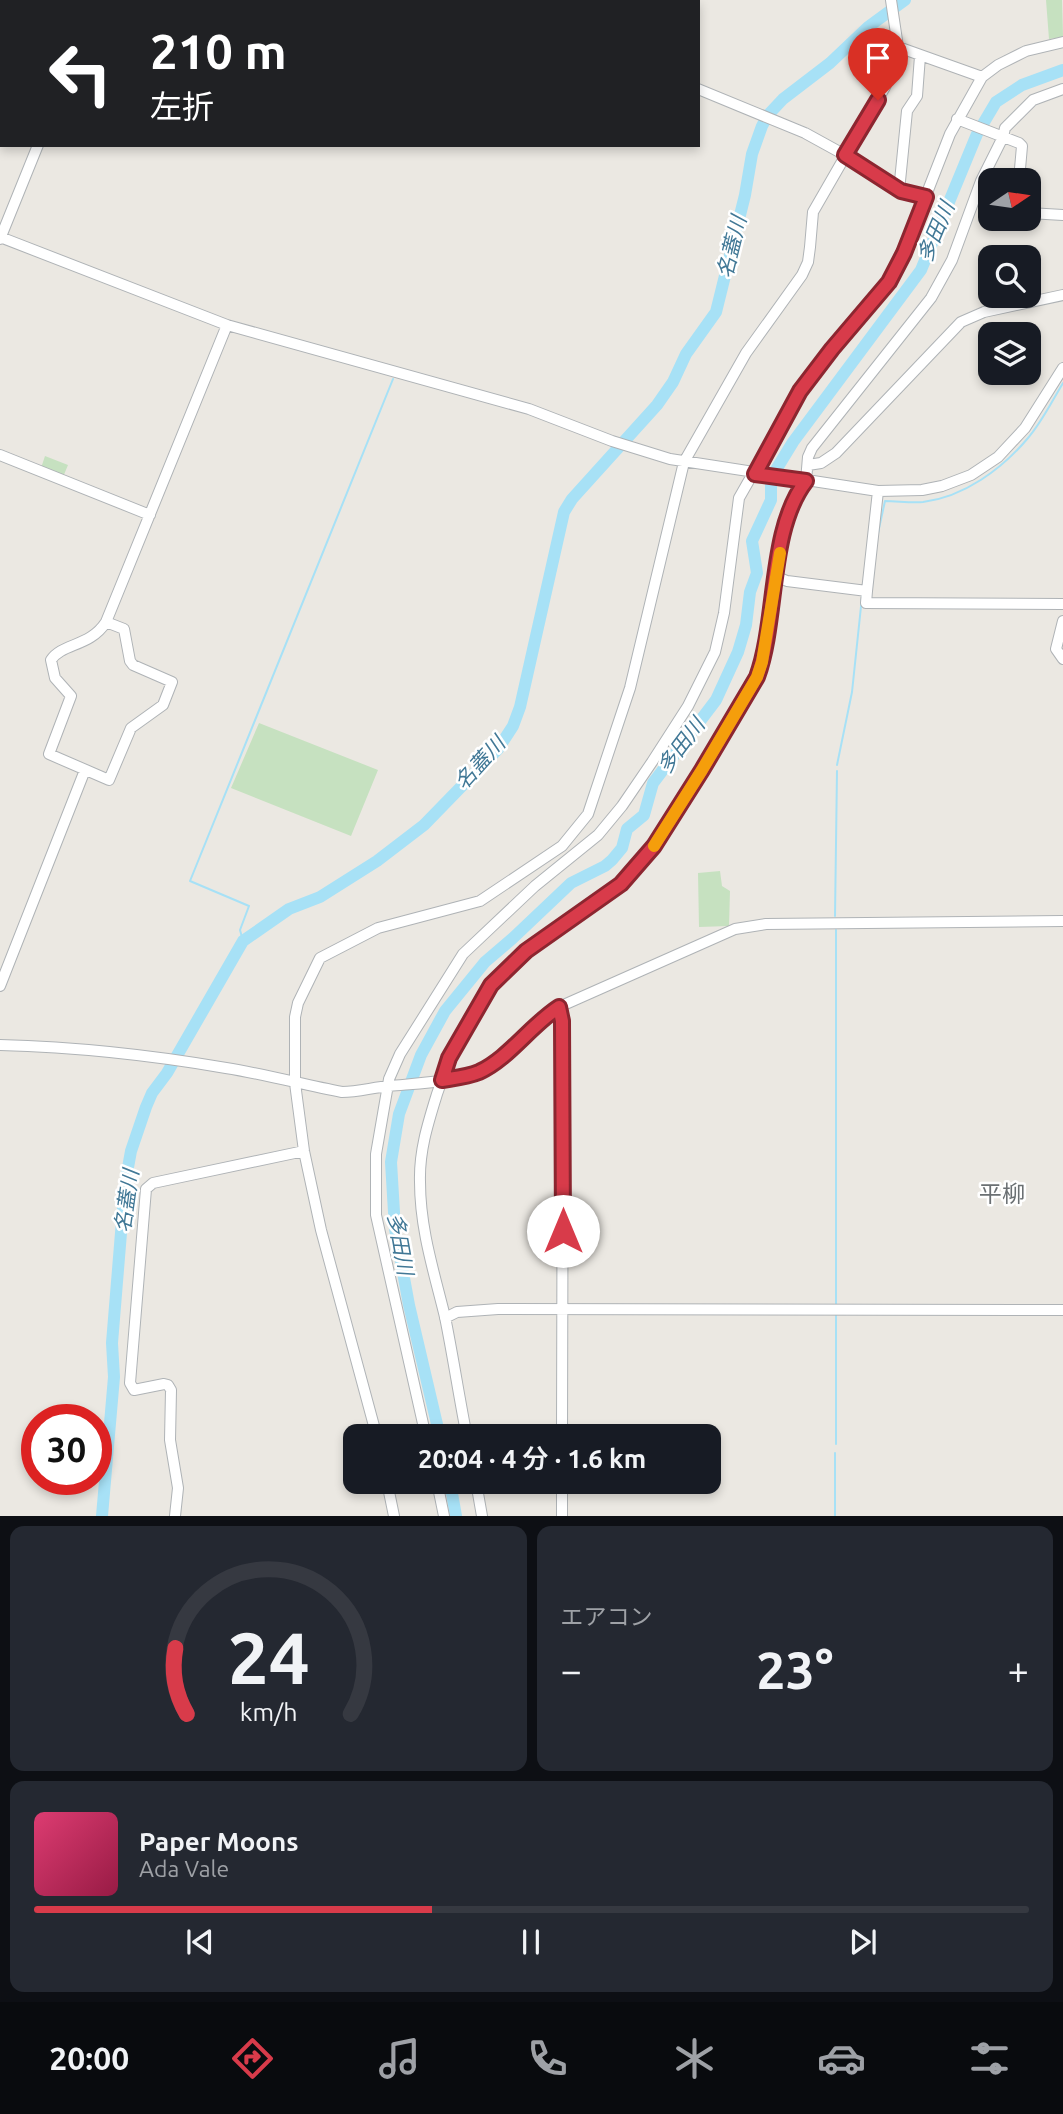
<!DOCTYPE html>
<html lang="ja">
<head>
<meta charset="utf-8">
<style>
	:root { --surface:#171b24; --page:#242831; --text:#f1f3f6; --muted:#9ea1a6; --line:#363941; --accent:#d83b4a }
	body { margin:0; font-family:Ubuntu,"Noto Sans JP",sans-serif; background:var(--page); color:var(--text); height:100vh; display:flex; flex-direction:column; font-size:26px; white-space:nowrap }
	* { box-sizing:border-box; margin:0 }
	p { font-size:23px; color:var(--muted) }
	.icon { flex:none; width:38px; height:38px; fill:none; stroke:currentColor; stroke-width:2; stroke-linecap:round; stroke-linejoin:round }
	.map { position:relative; height:1516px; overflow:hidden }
	.side { display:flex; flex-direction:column; gap:10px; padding:10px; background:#0d0f14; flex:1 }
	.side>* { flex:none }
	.hud { position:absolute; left:0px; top:0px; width:700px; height:147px; box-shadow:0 4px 10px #0003; background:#202124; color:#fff; overflow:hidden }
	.needle { width:46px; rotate:77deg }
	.buttons { position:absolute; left:978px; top:168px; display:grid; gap:14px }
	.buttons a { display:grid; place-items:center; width:63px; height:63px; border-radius:14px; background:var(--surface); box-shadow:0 4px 10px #0003; font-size:35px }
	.speed { position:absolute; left:21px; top:1404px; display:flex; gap:14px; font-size:35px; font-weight:700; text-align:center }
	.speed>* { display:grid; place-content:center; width:91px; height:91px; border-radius:50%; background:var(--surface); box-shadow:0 4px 10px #0003; line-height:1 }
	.speed .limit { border:10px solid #d22; background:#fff; color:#111 }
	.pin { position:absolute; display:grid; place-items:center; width:60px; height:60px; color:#fff; margin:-72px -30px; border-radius:50% 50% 50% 0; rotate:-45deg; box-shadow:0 0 7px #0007 }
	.pin .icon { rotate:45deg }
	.me { position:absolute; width:77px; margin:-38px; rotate:0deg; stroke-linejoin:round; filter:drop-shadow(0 0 5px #0008) }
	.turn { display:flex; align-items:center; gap:24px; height:147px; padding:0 35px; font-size:32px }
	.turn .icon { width:91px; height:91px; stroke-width:2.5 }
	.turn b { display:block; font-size:49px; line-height:60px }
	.big { font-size:52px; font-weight:600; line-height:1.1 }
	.side .widget { flex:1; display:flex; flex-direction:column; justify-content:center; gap:10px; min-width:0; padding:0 24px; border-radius:14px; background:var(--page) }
	.side .dial { align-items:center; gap:0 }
	.dial svg { height:182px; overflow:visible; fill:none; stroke:var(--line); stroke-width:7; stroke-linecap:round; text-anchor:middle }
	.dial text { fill:var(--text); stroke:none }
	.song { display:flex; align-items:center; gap:21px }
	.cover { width:84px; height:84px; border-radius:10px; background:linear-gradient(135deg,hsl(340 70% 55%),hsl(340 70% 35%)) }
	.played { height:7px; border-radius:4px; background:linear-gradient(90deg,var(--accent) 40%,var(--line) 40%) }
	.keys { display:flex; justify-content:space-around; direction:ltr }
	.heat { display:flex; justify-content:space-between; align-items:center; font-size:38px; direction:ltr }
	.side .tiles { flex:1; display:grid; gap:10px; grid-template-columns:1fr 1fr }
	.widget:last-child { grid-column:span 2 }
	.trip { position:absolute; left:343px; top:1424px; width:378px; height:70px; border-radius:14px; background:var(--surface); box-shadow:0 4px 10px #0003; font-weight:600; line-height:70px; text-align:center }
	.tabs { display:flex; height:112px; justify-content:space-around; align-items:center; background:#090b0e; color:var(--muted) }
	.tabs .icon { width:49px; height:49px }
	.tabs .active { color:var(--accent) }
	.tabs b { font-size:32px; color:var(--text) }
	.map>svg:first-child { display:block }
	.green { fill:#c6e1c0 }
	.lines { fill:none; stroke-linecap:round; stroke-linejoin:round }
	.stream { stroke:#a7e1f6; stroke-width:2 }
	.river { stroke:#a7e1f6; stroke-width:12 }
	.minor-casing { stroke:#afb3b6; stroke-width:12 }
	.minor { stroke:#fff; stroke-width:10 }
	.route-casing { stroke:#8c2630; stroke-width:18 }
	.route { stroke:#d83b4a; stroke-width:12 }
	.slow { stroke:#f59e0b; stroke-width:12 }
	.labels { text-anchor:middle; stroke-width:5; stroke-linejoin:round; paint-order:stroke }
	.water-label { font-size:21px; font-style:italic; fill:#417896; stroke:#fff }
	.quarter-label { font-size:23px; fill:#6b7073; stroke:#fff }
</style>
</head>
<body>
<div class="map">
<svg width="1063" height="1516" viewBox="0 0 1063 1516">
	<rect width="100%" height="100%" fill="#ebe8e2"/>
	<!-- green -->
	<path class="green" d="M1046,0H1062L1063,37L1049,39Z
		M45,456L68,465L63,477L41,468Z
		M259,723L378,770L351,836L231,788Z
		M720,871L722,886L730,891L729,926L699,927L698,873Z"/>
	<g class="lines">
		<!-- stream -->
		<path class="stream" d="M878,533L885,501C897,501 911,503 923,502C964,497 1002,469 1028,438C1042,422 1052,401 1063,383
			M837,765L852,692L862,597
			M835,916L837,771
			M836,930V1306
			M243,941L240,930L249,906L190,881L393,379
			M836,1444V1315
			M835,1516V1453"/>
		<!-- river -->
		<path class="river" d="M440,1437L409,1305L395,1229L391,1162L399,1114L421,1055L445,1011L485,962L513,938L571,883L605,866L612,860L622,848L627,829L644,815L653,783L716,700L738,652L746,625L750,592L757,573L752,541L771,500V478L793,442L921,270L977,134L996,102L1022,85L1063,70
			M450,1482L456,1516
			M102,1516L114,1377L112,1343L125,1184L131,1151L146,1107L152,1093L167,1073L243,941L289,909L320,897L377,861L424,825L498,749L513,726L520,707L564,512L572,499L657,405L673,382L686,354L716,312L745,195L752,154L762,126L768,115L783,99L830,63L868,27L905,0"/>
		<defs>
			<path id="minor" d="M476,0L480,2
				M891,0L898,47L982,77
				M95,2L96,0
				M698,89L805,133L845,155L901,191L926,197
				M957,119L1019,143L1022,146L1019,180
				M897,187L900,181L907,111L917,96L920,56
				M1029,213L1063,215
				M0,237L227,325L529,409L612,441L670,459L878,491L922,490L942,486L971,475L998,457L1025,428L1063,368
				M0,239L38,145
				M0,455L150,515
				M808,465L821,463L836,453L961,322L984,312L1063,295
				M775,576L787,581L867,591L866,603L1063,604
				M867,591L878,491
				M1063,621L1056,649L1063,659
				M106,622L124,629L130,661L133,665L172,682L163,705L131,728L109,780L49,754L71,696L55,678L51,660C62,643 90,647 106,622L227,325
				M0,986L85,770
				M559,1007L563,1021L562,1437
				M0,1045C75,1047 151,1055 226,1068C265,1074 304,1085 342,1092C359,1092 374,1087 390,1086C420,1083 464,1082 489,1066C515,1049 533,1024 559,1007L735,929L766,924L1063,921
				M445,1318L457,1312L498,1309L1063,1310
				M377,1437L321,1230L304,1151L295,1083V1017L298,1003L320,958L378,928L480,901L562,846L588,814L630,688L684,462L746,353L802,275L808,262L810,247L813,212L885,87L902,50
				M426,1437L376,1215V1154L389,1079L400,1054L463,954L535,886L598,835L622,806L652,762L688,706L715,652L724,613L739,498L800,391L832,349L879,296L898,267L950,134L982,77L998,65L1026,51L1063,42
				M467,1437C459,1397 453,1356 445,1317C434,1272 420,1229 420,1182C419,1151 428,1123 437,1094C455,1039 480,991 525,952C554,927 598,909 624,881C678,821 716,747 757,677L762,662L775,576L788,515L795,495L806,481L808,457L812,448L931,298L952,260L981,181L1003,137L1005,128L1033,100L1063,89
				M387,1482L394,1516
				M437,1482L444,1516
				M476,1482L482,1516
				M175,1516L178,1488L170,1440L171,1390L168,1385L164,1384L134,1390L130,1383L146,1189L153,1183L304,1151
				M562,1516V1482"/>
		</defs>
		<!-- minor casing -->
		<use href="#minor" class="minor-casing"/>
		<!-- minor -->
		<use href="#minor" class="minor"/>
	</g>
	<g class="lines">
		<defs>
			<path id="route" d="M563,1231L562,1021L559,1007C531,1025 508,1059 479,1072C467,1077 454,1078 442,1080L449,1058L491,985L526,951L621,884L654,846L702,770L757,677C778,620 768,530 806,481L755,474L800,391L832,349L889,282L904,253L926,197L901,191L845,155L878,100"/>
		</defs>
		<!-- route casing -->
		<use href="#route" class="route-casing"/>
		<!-- route -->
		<use href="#route" class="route"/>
		<!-- slow -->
		<path class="slow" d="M654,846L702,770L757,677L762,662L780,553"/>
	</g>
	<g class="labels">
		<!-- water labels -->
		<g class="water-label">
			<text transform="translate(936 232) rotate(-67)" y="7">多田川</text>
			<text transform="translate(732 247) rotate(-76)" y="7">名蓋川</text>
			<text transform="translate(681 746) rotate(-53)" y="7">多田川</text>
			<text transform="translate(480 763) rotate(-48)" y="7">名蓋川</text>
			<text transform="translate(127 1201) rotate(-82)" y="7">名蓋川</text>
			<text transform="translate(400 1244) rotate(80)" y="7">多田川</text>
		</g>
		<!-- quarter labels -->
		<g class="quarter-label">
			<text x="1002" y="1202">平柳</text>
		</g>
	</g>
</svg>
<div class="buttons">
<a><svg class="needle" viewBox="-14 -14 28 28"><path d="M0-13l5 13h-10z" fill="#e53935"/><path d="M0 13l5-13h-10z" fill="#9ea1a6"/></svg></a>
<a><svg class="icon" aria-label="search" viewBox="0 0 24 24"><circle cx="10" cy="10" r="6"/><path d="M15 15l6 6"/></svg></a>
<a><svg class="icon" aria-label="layers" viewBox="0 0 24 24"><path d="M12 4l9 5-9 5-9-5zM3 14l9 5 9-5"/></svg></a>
</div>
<div class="speed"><div class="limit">30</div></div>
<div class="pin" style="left:878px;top:100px;background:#d93025"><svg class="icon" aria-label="arrive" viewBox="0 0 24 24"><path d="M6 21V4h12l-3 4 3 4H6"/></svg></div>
<svg class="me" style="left:563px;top:1231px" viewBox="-20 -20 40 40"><circle r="19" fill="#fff"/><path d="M0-13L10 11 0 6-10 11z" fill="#d83b4a"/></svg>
<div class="trip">20:04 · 4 分 · 1.6 km</div>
<div class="hud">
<div class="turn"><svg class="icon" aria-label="left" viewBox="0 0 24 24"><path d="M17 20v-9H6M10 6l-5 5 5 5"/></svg><div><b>210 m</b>左折</div></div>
</div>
</div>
<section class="side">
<div class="tiles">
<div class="widget dial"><svg viewBox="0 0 100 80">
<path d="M14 69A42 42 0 1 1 86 69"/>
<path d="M14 69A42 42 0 0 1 9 40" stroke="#d83b4a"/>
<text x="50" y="56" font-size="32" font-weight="700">24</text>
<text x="50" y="72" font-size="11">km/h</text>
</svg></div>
<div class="widget"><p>エアコン</p>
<div class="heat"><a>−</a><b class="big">23°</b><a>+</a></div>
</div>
<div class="widget">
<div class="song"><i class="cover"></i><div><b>Paper Moons</b><p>Ada Vale</p></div></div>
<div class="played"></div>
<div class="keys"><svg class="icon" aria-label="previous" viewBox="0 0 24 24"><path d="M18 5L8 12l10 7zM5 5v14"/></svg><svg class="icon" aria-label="pause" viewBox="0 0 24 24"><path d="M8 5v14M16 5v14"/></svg><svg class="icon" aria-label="next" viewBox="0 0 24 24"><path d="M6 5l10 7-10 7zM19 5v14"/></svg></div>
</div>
</div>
</section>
<nav class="tabs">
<b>20:00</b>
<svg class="icon active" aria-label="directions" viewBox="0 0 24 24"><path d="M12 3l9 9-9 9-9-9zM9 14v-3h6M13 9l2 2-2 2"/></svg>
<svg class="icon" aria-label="music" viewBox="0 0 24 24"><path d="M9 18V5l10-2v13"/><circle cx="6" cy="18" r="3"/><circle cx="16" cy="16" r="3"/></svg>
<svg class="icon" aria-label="phone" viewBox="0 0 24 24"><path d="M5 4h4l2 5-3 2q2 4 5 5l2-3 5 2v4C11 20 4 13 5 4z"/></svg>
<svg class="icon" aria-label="climate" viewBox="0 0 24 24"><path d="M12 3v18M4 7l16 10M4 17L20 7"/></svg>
<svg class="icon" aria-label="car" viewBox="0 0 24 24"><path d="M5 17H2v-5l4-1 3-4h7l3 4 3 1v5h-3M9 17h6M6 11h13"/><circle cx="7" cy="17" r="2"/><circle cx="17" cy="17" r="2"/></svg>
<svg class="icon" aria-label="filters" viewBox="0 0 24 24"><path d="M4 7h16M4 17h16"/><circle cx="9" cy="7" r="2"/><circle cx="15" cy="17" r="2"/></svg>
</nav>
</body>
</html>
